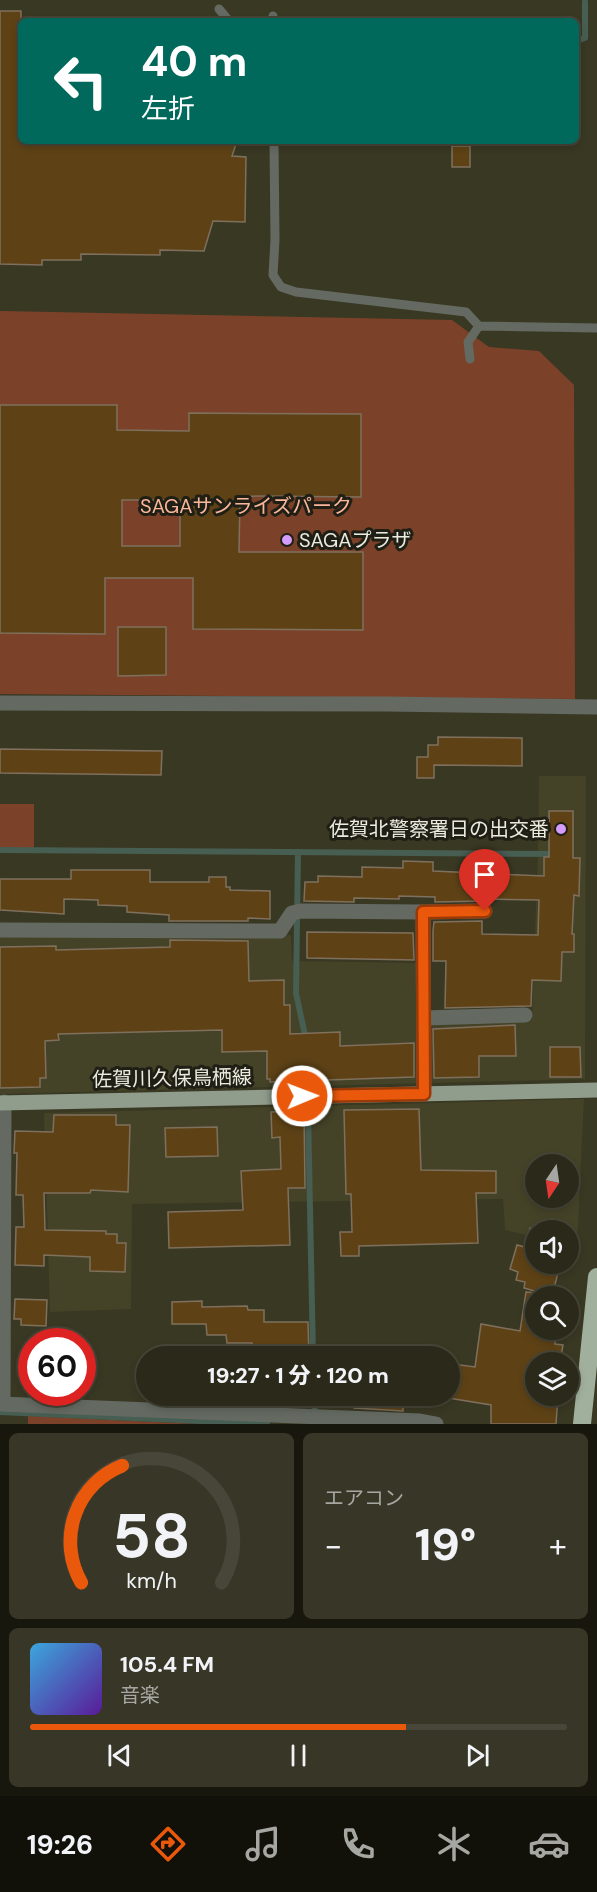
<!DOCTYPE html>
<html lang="ja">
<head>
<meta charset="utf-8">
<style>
	:root { --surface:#2b2a1a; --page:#373627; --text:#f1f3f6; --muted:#a6a7a2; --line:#474639; --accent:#ea580c }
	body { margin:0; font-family:"DM Sans","Noto Sans JP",sans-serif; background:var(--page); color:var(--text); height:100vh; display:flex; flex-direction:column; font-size:22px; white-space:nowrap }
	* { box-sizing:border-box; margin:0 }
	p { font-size:20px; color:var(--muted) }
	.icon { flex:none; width:33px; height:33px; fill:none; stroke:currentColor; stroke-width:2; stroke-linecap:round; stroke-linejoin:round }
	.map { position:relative; height:1424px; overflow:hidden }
	.details { display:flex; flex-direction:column; gap:9px; padding:9px; background:#18170e; flex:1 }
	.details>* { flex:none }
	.hud { position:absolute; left:18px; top:18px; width:561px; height:126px; border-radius:9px; box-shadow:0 3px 9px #0003,0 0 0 2px var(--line); background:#00695c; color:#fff; overflow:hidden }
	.needle { width:39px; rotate:193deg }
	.buttons { position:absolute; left:525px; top:1154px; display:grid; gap:12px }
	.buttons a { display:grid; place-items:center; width:54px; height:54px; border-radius:50%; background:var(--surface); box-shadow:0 3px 9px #0003,0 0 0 2px var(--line); font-size:30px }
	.speed { position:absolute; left:18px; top:1328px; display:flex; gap:12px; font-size:30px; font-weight:700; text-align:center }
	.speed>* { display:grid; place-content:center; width:78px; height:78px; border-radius:50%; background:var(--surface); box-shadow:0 3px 9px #0003,0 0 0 2px var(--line); line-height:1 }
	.speed .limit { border:9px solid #d22; background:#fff; color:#111 }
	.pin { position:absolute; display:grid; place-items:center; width:51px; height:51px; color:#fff; margin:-62px -26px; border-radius:50% 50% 50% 0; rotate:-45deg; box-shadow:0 0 6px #0007 }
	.pin .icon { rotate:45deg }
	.me { position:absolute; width:66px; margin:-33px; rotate:89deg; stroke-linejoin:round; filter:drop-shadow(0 0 4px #0008) }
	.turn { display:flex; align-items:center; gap:21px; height:126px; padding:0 24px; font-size:27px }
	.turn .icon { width:78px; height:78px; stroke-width:2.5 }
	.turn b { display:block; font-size:42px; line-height:51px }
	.big { font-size:45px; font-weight:800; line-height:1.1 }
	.details .card { flex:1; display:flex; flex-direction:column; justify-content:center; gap:9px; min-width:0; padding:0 21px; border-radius:9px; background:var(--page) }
	.details .dial { align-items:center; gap:0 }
	.dial svg { height:156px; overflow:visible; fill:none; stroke:var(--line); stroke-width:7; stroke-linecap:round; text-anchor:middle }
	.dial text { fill:var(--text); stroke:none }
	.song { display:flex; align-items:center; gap:18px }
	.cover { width:72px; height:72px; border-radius:9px; background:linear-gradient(135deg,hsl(200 70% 55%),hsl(270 70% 35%)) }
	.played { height:6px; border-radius:3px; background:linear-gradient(90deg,var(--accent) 70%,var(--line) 70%) }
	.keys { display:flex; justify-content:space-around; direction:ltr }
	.heat { display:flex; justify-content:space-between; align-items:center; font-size:33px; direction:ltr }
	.details .tiles { flex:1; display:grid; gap:9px; grid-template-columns:1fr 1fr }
	.card:last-child { grid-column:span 2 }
	.trip { position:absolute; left:136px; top:1346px; width:324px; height:60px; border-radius:30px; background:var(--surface); box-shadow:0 3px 9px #0003,0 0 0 2px var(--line); font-weight:800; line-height:60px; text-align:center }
	.menu { display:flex; height:96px; justify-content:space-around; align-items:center; background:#11110a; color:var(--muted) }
	.menu .icon { width:42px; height:42px }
	.menu .current { color:var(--accent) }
	.menu b { font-size:27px; color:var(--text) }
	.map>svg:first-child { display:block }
	.built { fill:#444227; fill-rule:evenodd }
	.green { fill:#7b4229 }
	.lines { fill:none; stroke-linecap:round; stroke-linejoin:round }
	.stream { stroke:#475e53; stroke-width:6 }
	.building { fill:#5e4216; stroke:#7f705d; stroke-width:1.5; fill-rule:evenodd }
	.lane { stroke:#646a62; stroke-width:9 }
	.street { stroke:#646a62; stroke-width:15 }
	.primary { stroke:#909d8c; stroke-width:15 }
	.highway { stroke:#a1b09c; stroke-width:18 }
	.route-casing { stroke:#983908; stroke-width:15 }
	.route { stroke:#ea580c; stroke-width:10 }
	.poi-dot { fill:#d49cfb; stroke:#1f1f15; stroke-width:2 }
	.labels { text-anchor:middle; stroke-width:6; stroke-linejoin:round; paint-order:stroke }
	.park-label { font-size:20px; fill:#fbb79a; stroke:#1f1f15 }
	.poi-label { font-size:20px; fill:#ecebdf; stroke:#1f1f15; text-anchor:start }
	.street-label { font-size:20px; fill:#ecebdf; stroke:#1f1f15 }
</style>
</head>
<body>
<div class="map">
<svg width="597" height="1424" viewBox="0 0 597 1424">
	<rect width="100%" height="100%" fill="#393823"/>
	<!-- built -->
	<path class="built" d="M539,776H586L585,1079L0,1094V936L291,935L292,961L416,963L418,1023L532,1020L538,852Z
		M584,1099L577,1246L569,1244L568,1230H536L535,1237L505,1230L503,1199L132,1204L131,1309L50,1312L44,1113ZM536,1164H568V1197H536Z"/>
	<!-- green -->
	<path class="green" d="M0,311L452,320L489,347L539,351L574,385L575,699L0,694Z
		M0,804H34V849H0Z
		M28,1416L198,1424H28Z"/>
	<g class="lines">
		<!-- stream -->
		<path class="stream" d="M576,41L585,38V2
			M0,850L557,854
			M298,852L296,993L306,1040
			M308,1109L313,1356
			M314,1395L315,1417
			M0,1412L267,1424"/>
	</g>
	<!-- building -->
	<path class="building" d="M0,11H21V141H237L232,156L246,157L245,222L213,221L204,251L160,250V255L81,254V260H42V265L0,264Z
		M452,146H470V167H452Z
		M0,405H117V430L189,431V413L361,414V497L240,496L239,552H363V630L193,629V578H105V634L0,633ZM122,500H180V546H122Z
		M118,627H166V675L118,676Z
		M438,737L522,738V766L434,765V778H417V757H428V745H438Z
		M0,749L162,751L161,775L0,773Z
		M549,811H573V858H580L579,896L574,895L572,934H574V952H562L561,981L532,980L531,1006L445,1008L446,961H433V931L434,922L482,921V934L538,935L539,900L483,899V901L435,902V897L399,896V899L354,898V902L304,901L305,882H318V876L362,877V867L403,868V861L433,862V871L544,876V857H549Z
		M71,870H150V882H209V877H226V887H230V890L270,891V919L248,918V921H169V915L127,912V906L98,905V900L64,899V914L0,910V879H71Z
		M307,932L413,933L414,960L307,958Z
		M170,940L248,941L249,981L284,980V1005H290V1034L340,1032V1046L414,1043V1077L270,1082V1079H267V1051L222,1052V1030L58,1034L59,1040L45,1041L46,1078H40V1087L0,1088V947L56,946V950L170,947Z
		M515,1025L516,1056H479V1077L434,1078L433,1029Z
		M550,1047H580L581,1077H550Z
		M419,1109L421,1170L496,1171V1193H476L478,1243L359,1246V1256H341L340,1232H352L351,1194H346L344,1110Z
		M304,1111L305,1188H288L290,1245L169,1248L168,1212L243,1210L241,1171L281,1169L280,1137L272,1138L271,1112Z
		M54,1115H116V1125H130L128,1192L91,1190L90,1193H44L45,1230L106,1231V1234H117V1243H126L125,1272L90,1271V1257L44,1255V1266L15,1265L16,1227H24L23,1195H16L17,1153H14L15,1131L53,1132Z
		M217,1127L218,1156L166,1157L165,1128Z
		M530,1228H536V1263H555L554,1267L559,1269L552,1296L524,1288L525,1282L516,1280L518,1272L510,1269L517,1245L525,1247Z
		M526,1292L536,1293V1329H557L555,1344L563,1345L560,1362H536V1395H558L556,1424H491V1405L448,1398L450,1395L453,1364L475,1367L481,1324L520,1331Z
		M15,1299L47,1300L46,1326L21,1325V1319H14Z
		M202,1301V1307L247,1306L248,1310H264V1322H308L309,1356H282V1350L252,1351V1343H227L226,1335H207L206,1324H172V1302Z
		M355,1395H403V1411L354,1408Z"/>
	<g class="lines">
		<!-- lane -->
		<path class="lane" d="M219,9L229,21
			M273,16V21
			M274,141L275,240L273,275L281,287L296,292L466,312L479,326L597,328
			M470,359L468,342L479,326"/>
		<!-- street -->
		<path class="street" d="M0,703L387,704L597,707
			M423,912L485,911
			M0,930L280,931L292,913L301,911L423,912L424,1094
			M424,1018L525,1015
			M0,1404L420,1421L436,1424
			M3,1404L4,1102"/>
		<!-- primary -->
		<path class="primary" d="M0,1103L597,1090"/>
		<!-- highway -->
		<path class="highway" d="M582,1424L597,1277"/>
	</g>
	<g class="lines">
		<defs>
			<path id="route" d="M302,1096L424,1094L423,912L485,911"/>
		</defs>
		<!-- route casing -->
		<use href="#route" class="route-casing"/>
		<!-- route -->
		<use href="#route" class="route"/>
	</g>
	<!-- markers -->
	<g class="poi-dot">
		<circle cx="287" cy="540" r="6"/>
		<circle cx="561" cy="829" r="6"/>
	</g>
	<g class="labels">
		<!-- park labels -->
		<g class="park-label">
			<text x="246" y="513">SAGAサンライズパーク</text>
		</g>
		<!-- poi labels -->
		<g class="poi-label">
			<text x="299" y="547">SAGAプラザ</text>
			<text x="549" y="836" text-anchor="end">佐賀北警察署日の出交番</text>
		</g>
		<!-- street labels -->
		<g class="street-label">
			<text transform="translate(172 1078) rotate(-1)" y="7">佐賀川久保鳥栖線</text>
		</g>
	</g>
</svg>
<div class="buttons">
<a><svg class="needle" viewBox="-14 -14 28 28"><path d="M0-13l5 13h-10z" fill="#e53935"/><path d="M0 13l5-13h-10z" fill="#a6a7a2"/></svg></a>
<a><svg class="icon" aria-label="sound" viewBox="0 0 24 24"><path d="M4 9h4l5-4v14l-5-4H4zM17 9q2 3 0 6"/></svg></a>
<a><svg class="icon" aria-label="search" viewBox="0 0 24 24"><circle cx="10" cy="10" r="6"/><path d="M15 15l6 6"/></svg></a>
<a><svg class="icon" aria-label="layers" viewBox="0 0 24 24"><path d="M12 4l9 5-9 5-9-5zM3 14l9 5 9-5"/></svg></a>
</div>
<div class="speed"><div class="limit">60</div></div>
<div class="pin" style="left:485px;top:911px;background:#d93025"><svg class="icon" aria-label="arrive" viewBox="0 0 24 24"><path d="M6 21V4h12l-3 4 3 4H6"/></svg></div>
<svg class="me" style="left:302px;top:1096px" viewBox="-20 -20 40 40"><circle r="17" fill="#ea580c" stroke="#fff" stroke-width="3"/><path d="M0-11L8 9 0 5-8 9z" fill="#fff"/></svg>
<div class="trip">19:27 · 1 分 · 120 m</div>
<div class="hud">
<div class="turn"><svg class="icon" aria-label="left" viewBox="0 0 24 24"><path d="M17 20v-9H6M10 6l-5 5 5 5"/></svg><div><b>40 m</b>左折</div></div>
</div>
</div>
<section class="details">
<div class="tiles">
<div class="card dial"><svg viewBox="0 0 100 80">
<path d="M14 69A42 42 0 1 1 86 69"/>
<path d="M14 69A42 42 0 0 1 35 9" stroke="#ea580c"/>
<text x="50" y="56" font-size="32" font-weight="700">58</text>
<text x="50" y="72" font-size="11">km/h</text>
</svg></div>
<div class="card"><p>エアコン</p>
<div class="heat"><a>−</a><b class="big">19°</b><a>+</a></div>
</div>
<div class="card">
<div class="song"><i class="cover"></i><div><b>105.4 FM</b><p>音楽</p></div></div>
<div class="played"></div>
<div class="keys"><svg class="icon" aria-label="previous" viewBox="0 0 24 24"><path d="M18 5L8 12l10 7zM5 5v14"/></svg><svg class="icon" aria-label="pause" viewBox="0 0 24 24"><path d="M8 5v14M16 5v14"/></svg><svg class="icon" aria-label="next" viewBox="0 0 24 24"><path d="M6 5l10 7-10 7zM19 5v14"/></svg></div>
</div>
</div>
</section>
<nav class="menu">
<b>19:26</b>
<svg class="icon current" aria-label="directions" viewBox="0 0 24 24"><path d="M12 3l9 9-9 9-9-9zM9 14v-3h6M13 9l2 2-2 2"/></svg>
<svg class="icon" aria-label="music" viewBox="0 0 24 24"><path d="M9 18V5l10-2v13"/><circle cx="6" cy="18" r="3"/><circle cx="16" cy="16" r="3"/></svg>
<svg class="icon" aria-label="phone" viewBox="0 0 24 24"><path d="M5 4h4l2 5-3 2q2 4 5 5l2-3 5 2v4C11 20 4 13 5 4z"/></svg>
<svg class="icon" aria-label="climate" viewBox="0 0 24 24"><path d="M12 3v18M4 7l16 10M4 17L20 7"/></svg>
<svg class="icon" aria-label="car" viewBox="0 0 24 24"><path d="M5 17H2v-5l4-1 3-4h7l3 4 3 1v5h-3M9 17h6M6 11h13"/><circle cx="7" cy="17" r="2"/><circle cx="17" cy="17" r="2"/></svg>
</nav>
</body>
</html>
